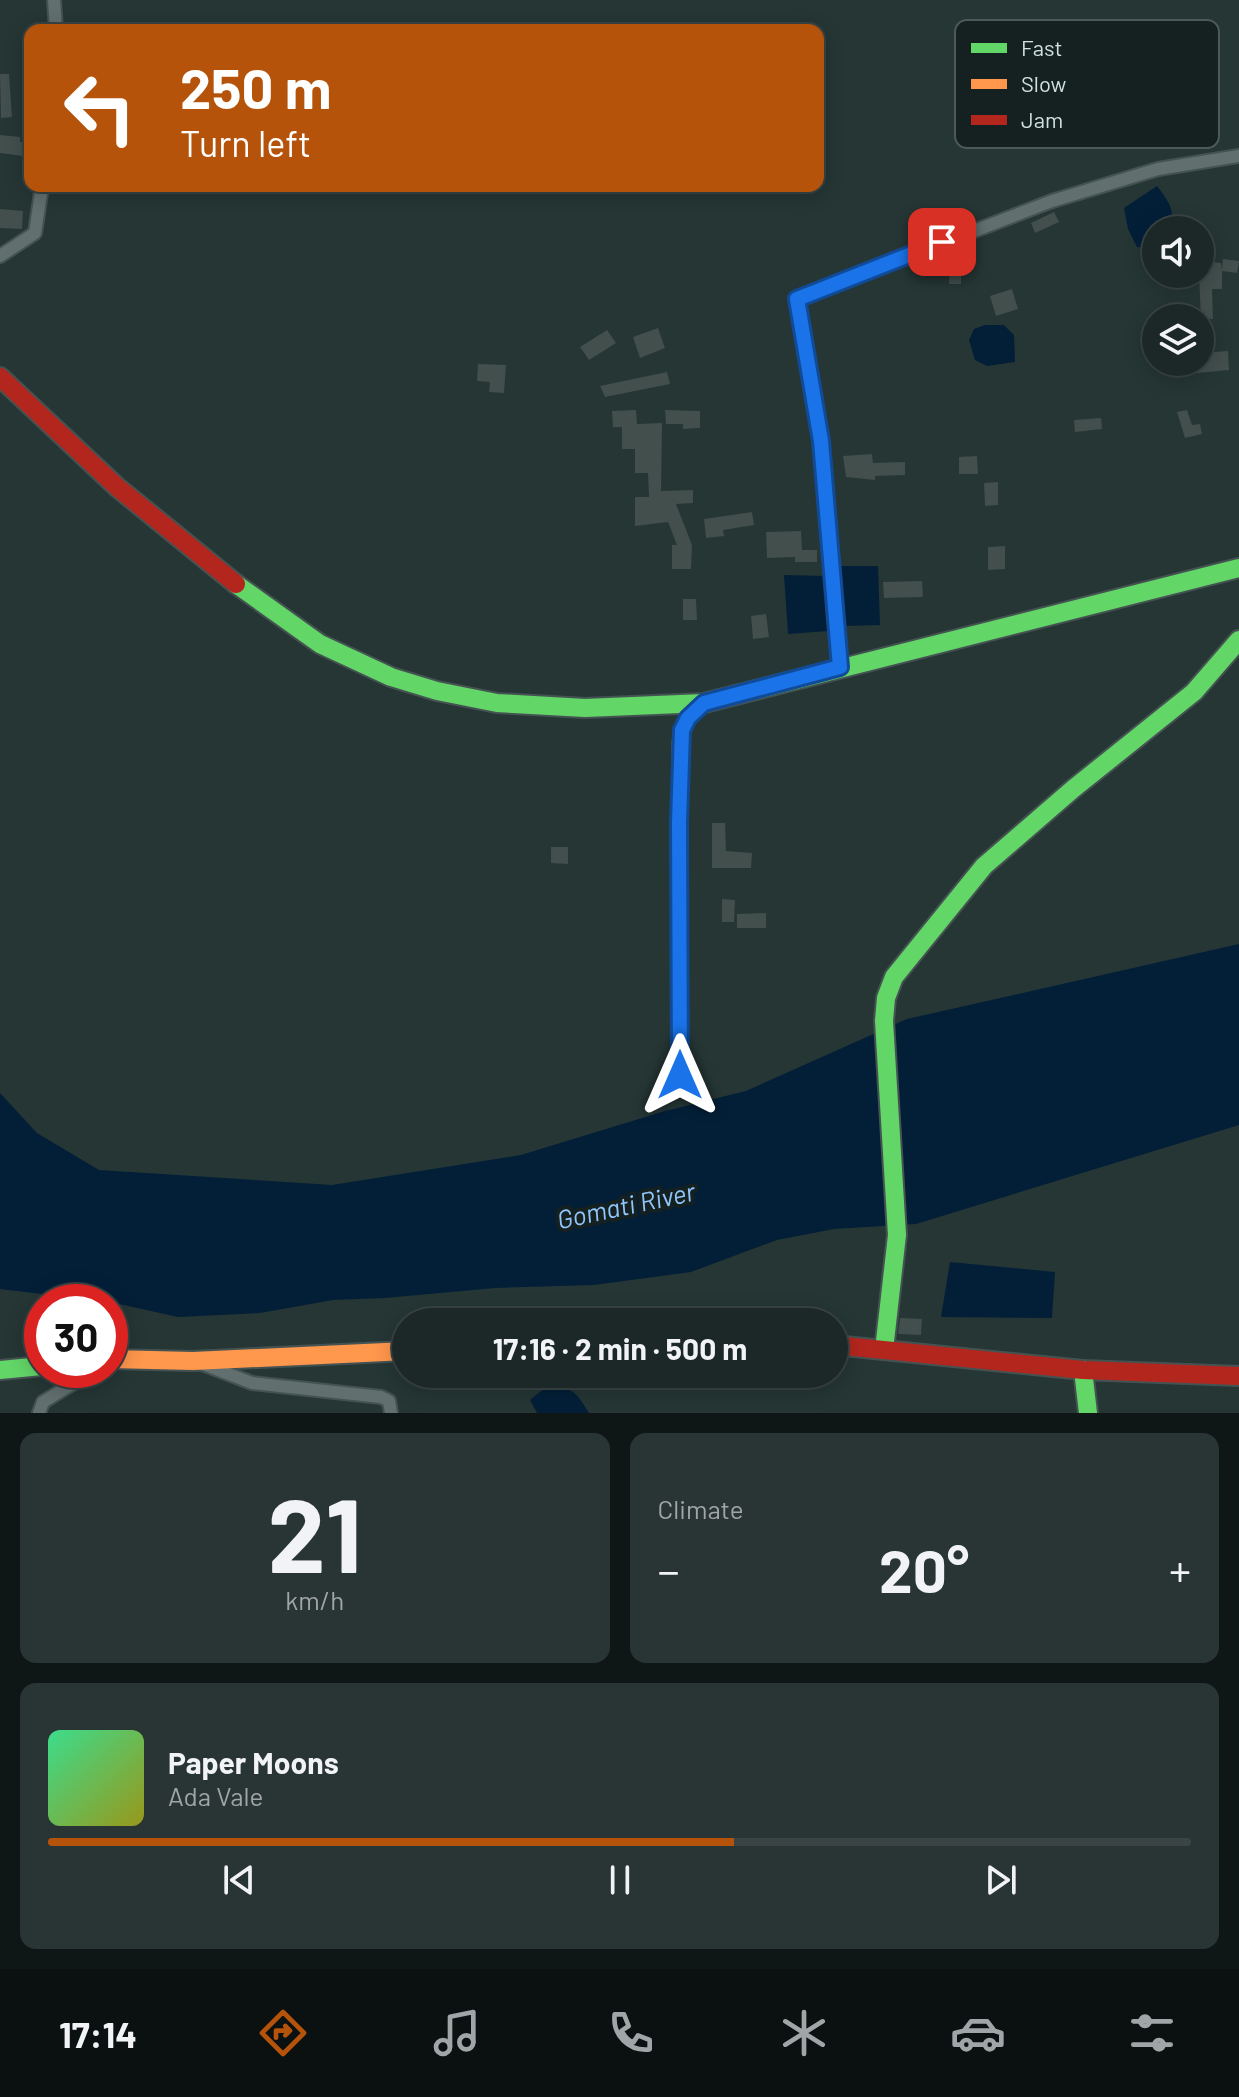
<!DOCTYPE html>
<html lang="en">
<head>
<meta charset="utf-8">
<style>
	:root { --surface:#1c2828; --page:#293434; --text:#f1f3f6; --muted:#a0a6a8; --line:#3a4445; --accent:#b45309 }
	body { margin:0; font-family:Barlow,sans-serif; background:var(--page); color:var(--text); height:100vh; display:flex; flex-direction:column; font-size:30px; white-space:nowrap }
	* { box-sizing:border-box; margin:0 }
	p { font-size:26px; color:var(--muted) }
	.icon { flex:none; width:44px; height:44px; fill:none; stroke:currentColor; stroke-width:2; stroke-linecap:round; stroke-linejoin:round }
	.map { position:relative; height:1413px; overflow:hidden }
	.panel { display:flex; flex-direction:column; gap:20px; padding:20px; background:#0f1616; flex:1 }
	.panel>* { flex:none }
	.guide { position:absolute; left:24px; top:24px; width:800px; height:168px; border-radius:16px; box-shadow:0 4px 20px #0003,0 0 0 2px var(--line); background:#b45309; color:#fff; overflow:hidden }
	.controls { position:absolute; left:1142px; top:216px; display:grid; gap:16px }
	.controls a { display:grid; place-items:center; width:72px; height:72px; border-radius:50%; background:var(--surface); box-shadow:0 4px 20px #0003,0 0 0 2px var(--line); font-size:40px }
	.speed { position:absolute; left:24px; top:1284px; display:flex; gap:16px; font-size:40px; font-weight:700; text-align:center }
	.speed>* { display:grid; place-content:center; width:104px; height:104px; border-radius:50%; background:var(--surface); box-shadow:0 4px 20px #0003,0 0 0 2px var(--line); line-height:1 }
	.speed .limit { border:12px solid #d22; background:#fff; color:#111 }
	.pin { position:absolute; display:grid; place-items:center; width:68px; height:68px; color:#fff; margin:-34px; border-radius:16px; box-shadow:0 4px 12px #0006 }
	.me { position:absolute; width:88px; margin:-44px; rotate:0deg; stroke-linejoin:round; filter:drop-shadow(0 0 6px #0008) }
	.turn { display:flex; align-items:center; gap:28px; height:168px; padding:0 24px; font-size:36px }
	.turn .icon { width:104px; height:104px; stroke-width:2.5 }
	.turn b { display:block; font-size:56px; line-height:68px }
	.big { font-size:60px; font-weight:700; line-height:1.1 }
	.panel .card { flex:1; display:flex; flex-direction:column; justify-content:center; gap:12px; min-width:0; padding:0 28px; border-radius:16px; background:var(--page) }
	.panel .dial { align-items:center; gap:0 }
	.dial b { font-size:104px; line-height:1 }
	.song { display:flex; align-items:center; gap:24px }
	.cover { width:96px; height:96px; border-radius:12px; background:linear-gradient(135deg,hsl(150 70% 55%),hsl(60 70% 35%)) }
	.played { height:8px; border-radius:4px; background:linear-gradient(90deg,var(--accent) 60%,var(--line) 60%) }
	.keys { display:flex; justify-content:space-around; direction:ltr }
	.heat { display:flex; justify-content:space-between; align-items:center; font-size:44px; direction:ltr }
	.panel .tiles { flex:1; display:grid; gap:20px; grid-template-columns:1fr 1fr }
	.card:last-child { grid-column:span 2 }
	.trip { position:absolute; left:392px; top:1308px; width:456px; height:80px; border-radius:40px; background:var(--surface); box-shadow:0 4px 20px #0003,0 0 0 2px var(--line); font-weight:700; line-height:80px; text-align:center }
	.menu { display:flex; height:128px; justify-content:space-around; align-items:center; background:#0b1010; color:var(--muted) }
	.menu .icon { width:56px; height:56px }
	.menu .selected { color:var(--accent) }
	.menu b { font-size:36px; color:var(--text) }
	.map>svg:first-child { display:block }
	.water { fill:#031f38 }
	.building { fill:#424f4c }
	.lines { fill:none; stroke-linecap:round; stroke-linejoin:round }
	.street-casing { stroke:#445352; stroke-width:16 }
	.fast-casing { stroke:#445352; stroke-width:22 }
	.slow-casing { stroke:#445352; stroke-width:22 }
	.jam-casing { stroke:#445352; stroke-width:22 }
	.street { stroke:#616f6e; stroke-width:12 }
	.fast { stroke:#63d668; stroke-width:18 }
	.slow { stroke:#ff974d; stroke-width:18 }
	.jam { stroke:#b3261e; stroke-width:18 }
	.route-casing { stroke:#114b97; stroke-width:20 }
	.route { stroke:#1a73e8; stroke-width:14 }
	.labels { text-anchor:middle; stroke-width:8; stroke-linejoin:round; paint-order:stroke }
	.water-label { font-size:26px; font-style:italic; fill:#91c5fb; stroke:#142120 }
	.key { fill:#142120; stroke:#4c5b59; stroke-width:2 }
	.key-label { font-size:22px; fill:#d0e1df }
</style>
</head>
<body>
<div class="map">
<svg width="1239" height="1413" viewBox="0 0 1239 1413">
	<rect width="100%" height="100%" fill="#253635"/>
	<!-- water -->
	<path class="water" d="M1157,186C1167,199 1178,212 1169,230H1156V244L1148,248L1137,247L1128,229L1124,208Z
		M985,325H1004L1014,335L1015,362L987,366L975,360L969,340L974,329Z
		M840,566H878L880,625L843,626Z
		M784,575L825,576L829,631L788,634Z
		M1239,944V1125L916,1224L834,1229L777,1240L691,1272L594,1285L495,1288L385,1298L333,1300L260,1313L178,1317L110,1302L0,1289V1093L37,1133L99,1170L332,1185L521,1155L665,1111L746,1091L907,1019Z
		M950,1262L1055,1272L1052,1318L941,1317Z
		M546,1387C574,1388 575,1390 589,1413H537L530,1400Z"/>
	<!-- building -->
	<path class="building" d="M0,74H9L12,117L1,118Z
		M0,135L20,137V142L30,143V157L0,153Z
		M0,209L23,211L22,229L0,228Z
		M1054,212L1059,222L1035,233L1031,223Z
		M950,257H961V284H949Z
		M1223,259L1239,261L1237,273L1222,271V289H1212L1213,319H1201L1199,274H1204L1205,262L1221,263L1222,270Z
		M1012,289L1018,309L996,316L990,296Z
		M658,328L665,348L640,358L633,337Z
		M607,330L616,343L589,360L580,347Z
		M1228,351L1229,370L1187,374V362H1200V353Z
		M478,364L506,365L504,393L489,392L490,382L477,381Z
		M667,372L670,384L605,397L600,386Z
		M636,410L637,424L662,423L661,491L693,490V503L676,504L692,545L691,569H672V545H677L668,522L635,526V497H649L648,473H635V449H622V427H613L612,411Z
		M665,410L700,411V428L683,429V424H666Z
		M1187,410L1192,425L1200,424L1202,434L1185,438L1177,412Z
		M1101,418L1102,429L1075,432L1074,420Z
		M872,454L873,463L905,462V475L875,476V480L846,477L843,456Z
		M977,456L978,474H959V457Z
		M998,482V505L985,506L984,483Z
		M752,512L754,525L723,530L724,536L706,538L704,519Z
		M801,531L802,550H817V562H795V557L767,558L766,532Z
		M1005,546V569L988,570V547Z
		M922,581L923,597L884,598L883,582Z
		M683,599H696L697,620H683Z
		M766,614L769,637L753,639L751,616Z
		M712,823H725L726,851L752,853L751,868H712Z
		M551,847H568V864L551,863Z
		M722,899L735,900L734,922H722Z
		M766,913V928H737V914Z
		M900,1318L922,1319L921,1335L898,1334Z"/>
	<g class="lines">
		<defs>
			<path id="street" d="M54,0L56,30
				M0,256L35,233L42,186
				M840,667L821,441L797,299L1052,201L1158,169L1239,156
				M680,1075L679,743L688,718L704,703
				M200,1363L252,1383L381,1397L389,1401L391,1413
				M39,1413L43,1402L95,1370"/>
			<path id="fast" d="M236,584L320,644L391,677L437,691L497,703L585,708L704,703L1239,568
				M884,1350L897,1235L884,1021L886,998L894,977L984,866L1073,789L1194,692L1239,640
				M0,1370L42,1366
				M1083,1370L1088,1413"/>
			<path id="slow" d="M110,1359L193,1361L406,1351"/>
			<path id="jam" d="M0,377L117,487L236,584
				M834,1345L1083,1370L1239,1376"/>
		</defs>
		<!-- street casing -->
		<use href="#street" class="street-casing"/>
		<!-- fast casing -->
		<use href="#fast" class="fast-casing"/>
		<!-- slow casing -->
		<use href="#slow" class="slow-casing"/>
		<!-- jam casing -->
		<use href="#jam" class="jam-casing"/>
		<!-- street -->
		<use href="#street" class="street"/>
		<!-- fast -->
		<use href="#fast" class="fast"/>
		<!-- slow -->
		<use href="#slow" class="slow"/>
		<!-- jam -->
		<use href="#jam" class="jam"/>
	</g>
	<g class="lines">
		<defs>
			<path id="route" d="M680,1075L679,823L682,730L688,718L704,703L840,667L821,441L797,299L942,242"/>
		</defs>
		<!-- route casing -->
		<use href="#route" class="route-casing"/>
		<!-- route -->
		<use href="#route" class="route"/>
	</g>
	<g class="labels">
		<!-- water labels -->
		<g class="water-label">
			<text transform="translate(626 1206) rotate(-12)" y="9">Gomati River</text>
		</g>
	</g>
	<!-- legend -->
	<rect x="955" y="20" width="264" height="128" rx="12" class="key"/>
	<rect x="971" y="43" width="36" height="10" fill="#63d668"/>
	<rect x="971" y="79" width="36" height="10" fill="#ff974d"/>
	<rect x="971" y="115" width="36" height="10" fill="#b3261e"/>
	<g class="key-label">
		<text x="1021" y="56">Fast</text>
		<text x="1021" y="92">Slow</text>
		<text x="1021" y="128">Jam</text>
	</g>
</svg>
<div class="controls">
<a><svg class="icon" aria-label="sound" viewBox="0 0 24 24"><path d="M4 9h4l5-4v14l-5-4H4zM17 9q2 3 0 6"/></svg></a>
<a><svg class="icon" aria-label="layers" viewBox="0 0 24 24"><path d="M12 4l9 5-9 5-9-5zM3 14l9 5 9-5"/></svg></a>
</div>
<div class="speed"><div class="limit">30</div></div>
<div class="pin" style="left:942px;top:242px;background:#d93025"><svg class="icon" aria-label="arrive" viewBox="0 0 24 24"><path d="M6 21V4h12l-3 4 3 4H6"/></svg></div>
<svg class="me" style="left:680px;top:1075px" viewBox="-20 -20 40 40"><path d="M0-17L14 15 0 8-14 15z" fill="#1a73e8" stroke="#fff" stroke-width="4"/></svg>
<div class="trip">17:16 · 2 min · 500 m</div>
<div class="guide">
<div class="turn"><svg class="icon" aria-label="left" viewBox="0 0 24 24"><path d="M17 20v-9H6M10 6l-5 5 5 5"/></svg><div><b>250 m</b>Turn left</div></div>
</div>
</div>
<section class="panel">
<div class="tiles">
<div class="card dial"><b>21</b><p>km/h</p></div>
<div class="card"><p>Climate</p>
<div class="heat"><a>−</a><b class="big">20°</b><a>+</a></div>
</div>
<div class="card">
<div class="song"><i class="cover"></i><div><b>Paper Moons</b><p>Ada Vale</p></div></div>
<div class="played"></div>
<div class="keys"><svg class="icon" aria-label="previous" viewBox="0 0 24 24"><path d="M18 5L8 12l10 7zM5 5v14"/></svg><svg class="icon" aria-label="pause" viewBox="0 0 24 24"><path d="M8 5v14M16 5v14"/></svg><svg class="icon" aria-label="next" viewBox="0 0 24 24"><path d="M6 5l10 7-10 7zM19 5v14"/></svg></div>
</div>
</div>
</section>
<nav class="menu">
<b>17:14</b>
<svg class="icon selected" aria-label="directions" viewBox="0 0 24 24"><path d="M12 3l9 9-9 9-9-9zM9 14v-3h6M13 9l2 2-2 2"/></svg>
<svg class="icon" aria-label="music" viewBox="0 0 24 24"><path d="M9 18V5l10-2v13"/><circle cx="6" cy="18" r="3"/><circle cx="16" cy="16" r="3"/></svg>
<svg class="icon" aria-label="phone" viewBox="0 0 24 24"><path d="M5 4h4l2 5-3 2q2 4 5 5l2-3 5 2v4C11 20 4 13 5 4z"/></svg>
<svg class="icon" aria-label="climate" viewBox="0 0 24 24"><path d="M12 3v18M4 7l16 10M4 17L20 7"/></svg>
<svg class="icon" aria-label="car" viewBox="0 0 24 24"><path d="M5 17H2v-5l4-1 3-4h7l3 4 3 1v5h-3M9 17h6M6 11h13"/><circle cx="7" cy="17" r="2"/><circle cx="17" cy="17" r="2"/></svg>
<svg class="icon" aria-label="filters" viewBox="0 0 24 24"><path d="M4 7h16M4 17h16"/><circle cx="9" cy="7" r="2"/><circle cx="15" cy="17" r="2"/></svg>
</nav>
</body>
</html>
